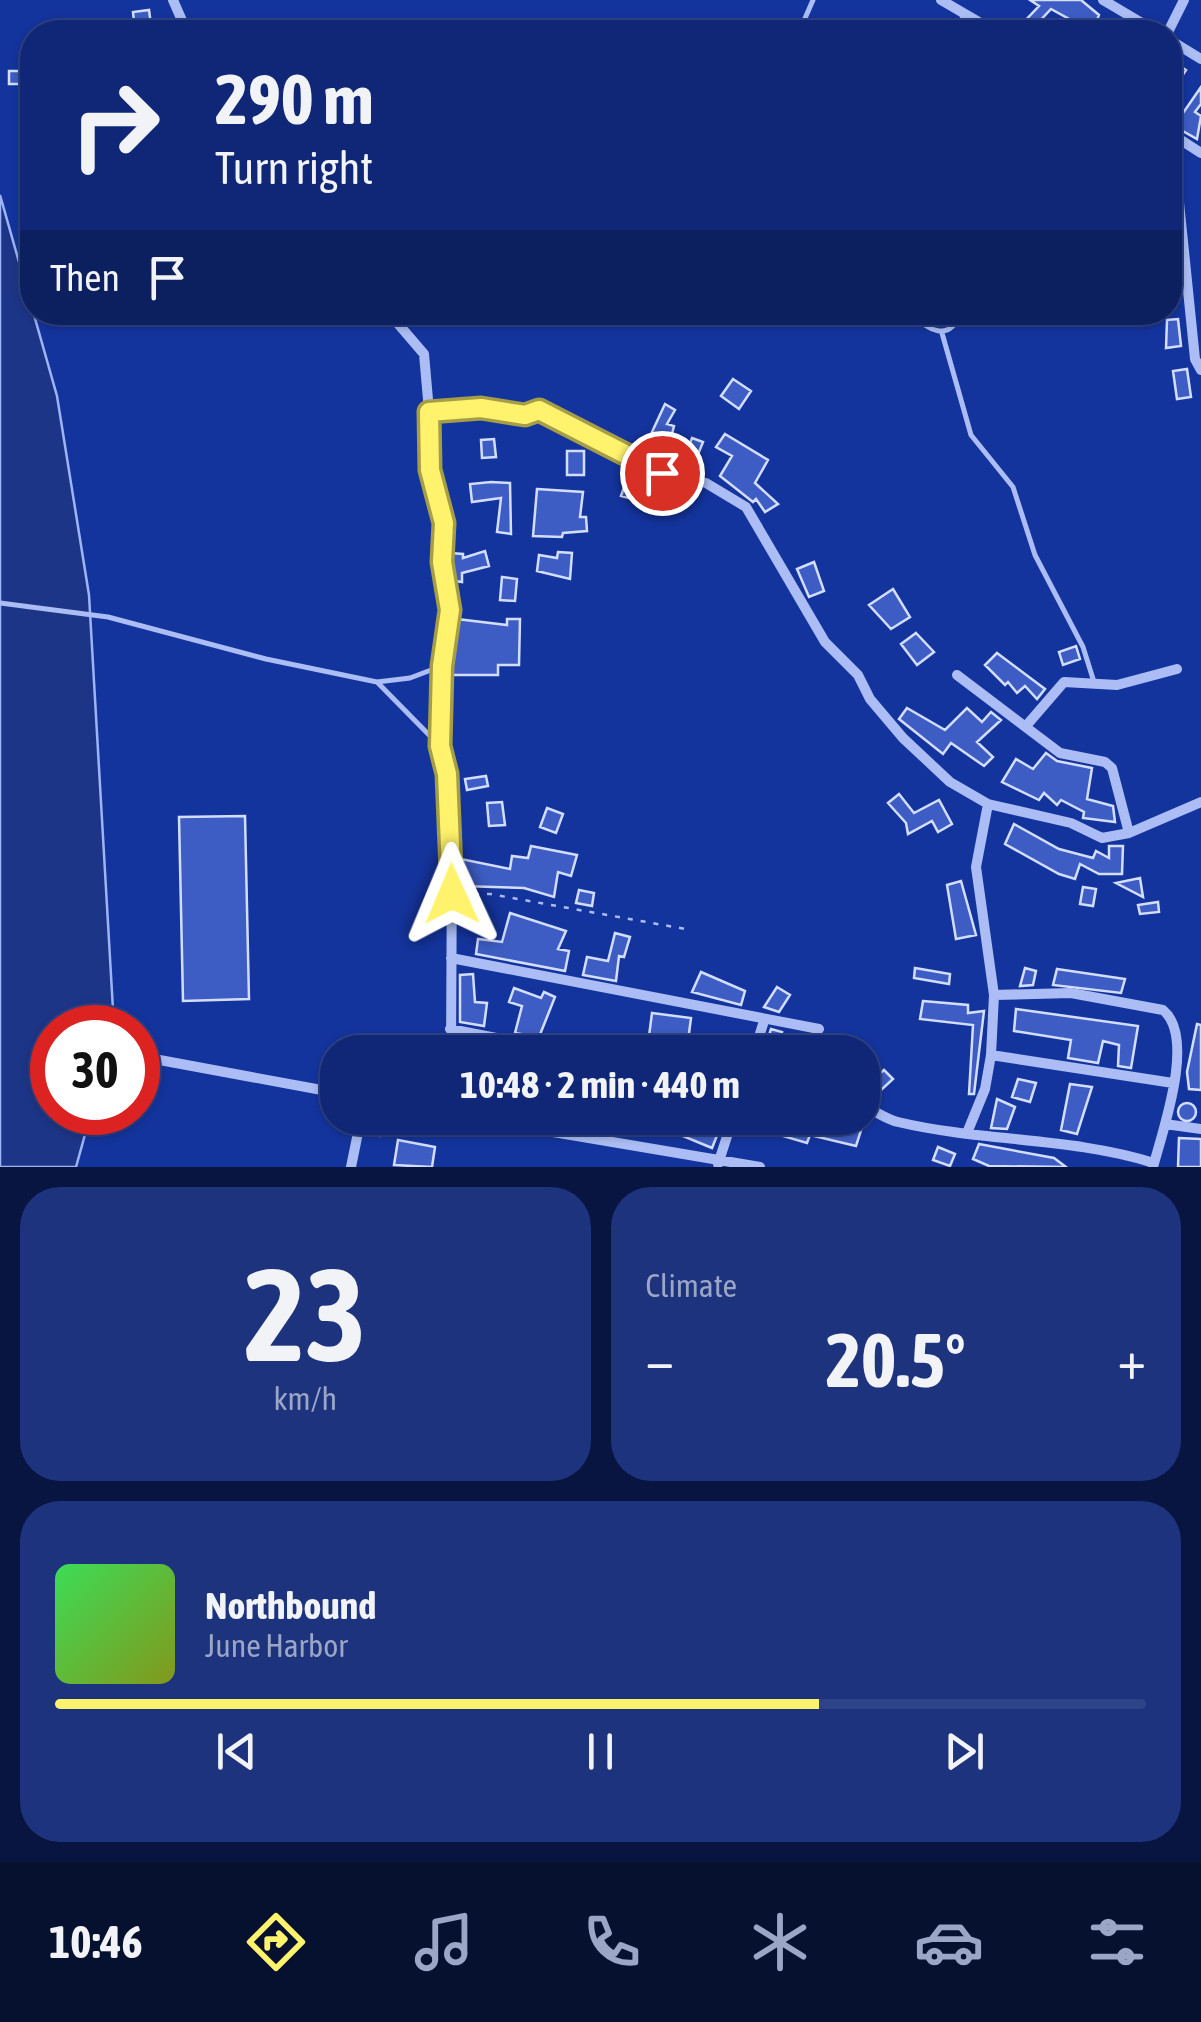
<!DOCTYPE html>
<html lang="en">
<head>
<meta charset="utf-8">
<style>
	:root { --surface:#0f2776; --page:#1d337e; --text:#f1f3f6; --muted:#9ba5c5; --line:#2f4488; --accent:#fff36d }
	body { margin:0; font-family:"Asap Condensed",sans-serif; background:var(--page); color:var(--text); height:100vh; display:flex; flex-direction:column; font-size:38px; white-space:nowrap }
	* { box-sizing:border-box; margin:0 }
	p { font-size:32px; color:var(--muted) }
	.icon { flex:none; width:55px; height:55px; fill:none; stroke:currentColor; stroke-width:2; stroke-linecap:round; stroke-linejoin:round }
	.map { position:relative; height:1167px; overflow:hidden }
	.side { display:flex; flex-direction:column; gap:20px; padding:20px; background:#081541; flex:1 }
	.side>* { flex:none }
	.top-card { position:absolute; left:20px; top:20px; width:1162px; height:305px; border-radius:40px; box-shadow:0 2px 8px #0004,0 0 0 2px var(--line); background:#0f2776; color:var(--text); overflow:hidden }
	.speed { position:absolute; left:30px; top:1005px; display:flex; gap:20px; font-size:50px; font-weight:700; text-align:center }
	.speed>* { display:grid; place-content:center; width:130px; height:130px; border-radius:50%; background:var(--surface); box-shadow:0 2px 8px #0004,0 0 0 2px var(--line); line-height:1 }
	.speed .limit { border:15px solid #d22; background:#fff; color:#111 }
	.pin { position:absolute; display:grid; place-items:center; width:85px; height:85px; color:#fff; margin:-42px; border:5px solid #fff; border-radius:50%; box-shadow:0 2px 10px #0007 }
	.me { position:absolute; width:110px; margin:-55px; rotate:359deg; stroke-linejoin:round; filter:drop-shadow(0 0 8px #0008) }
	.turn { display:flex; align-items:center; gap:35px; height:210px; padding:0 30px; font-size:45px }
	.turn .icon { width:130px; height:130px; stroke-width:2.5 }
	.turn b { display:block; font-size:70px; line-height:85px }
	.then { display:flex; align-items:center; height:95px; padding:0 30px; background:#0003; gap:20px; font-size:38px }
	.big { font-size:75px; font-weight:700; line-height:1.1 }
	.side .card { flex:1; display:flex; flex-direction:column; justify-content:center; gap:15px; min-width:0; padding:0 35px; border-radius:40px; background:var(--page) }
	.side .dial { align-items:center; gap:0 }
	.dial b { font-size:130px; line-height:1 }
	.song { display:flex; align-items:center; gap:30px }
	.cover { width:120px; height:120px; border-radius:15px; background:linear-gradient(135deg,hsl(130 70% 55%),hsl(70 70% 35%)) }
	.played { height:10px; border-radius:5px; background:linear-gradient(90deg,var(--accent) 70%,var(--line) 70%) }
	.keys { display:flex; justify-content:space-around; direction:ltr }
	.heat { display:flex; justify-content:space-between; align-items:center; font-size:55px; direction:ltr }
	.side .tiles { flex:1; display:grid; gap:20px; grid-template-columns:1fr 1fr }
	.card:last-child { grid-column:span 2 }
	.trip { position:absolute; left:320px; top:1035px; width:560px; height:100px; border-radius:40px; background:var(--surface); box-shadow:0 2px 8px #0004,0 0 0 2px var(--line); font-weight:700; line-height:100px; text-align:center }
	.dock { display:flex; height:160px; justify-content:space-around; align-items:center; background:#06102f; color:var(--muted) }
	.dock .icon { width:70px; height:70px }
	.dock .on { color:var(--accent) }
	.dock b { font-size:45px; color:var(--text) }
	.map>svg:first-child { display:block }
	.water { fill:#1d3587; stroke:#9db4f6; stroke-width:2.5 }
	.building { fill:#3d5dc4; stroke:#d3ddfd; stroke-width:2.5 }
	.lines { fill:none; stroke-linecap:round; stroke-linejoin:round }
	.path { stroke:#abbdf4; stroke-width:2.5; stroke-dasharray:5 8; stroke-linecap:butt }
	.service { stroke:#abbdf4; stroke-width:5 }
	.minor { stroke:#abbdf4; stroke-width:10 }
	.route-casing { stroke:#a69e47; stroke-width:25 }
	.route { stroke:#fff36d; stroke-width:18 }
</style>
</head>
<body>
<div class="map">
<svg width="1201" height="1167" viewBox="0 0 1201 1167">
	<rect width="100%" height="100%" fill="#14349d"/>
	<!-- water -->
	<path class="water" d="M0,195L57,396L89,595L114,1027L52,1028V1112L91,1113L76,1167H0Z"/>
	<!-- building -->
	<path class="building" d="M1030,0H1081L1099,15L1097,20L1117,32H1096L1079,23L1073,32H1060L1069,19L1051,9L1037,24L1050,32H1031L1022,24L1039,6Z
		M149,10L152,32H135L133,12Z
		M1177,64L1186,70L1170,94V75Z
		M9,71H32V84H9Z
		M1201,87V104L1195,112L1201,116L1197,139L1174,126Z
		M1176,260L1179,287L1170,289V261Z
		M1178,319L1181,346L1166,348L1167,320Z
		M1187,369L1191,397L1177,399L1173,371Z
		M733,379L751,391L739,409L721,396Z
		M665,404L675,410L667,424L674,426L671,438L652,432Z
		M725,434L768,460L755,483L778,504L765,512L756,499L753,502L720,476L732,456L716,447Z
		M692,438L703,442L693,467L682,463Z
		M494,439L496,457L482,458L481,440Z
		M567,451H584V475H567Z
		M629,473L658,486L654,505L621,496Z
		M491,482L510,483L511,534L497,532L501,498L472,502L470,484Z
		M537,489L583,492L580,517H586L587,531L563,533L562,537L533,536Z
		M485,551L489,566L462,573V582L454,581L451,553L463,554V558Z
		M558,552L572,553L570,579L537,571L539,555L557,558Z
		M814,562L824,591L809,597L797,569Z
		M502,577L517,579L515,601L500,600Z
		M893,589L910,617L891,629L869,605Z
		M457,619L507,625V619H520L519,665H498V675H450Z
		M916,633L934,652L917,665L901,644Z
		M1076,646L1080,659L1063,665L1059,652Z
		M997,653L1045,689L1037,699L1025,686L1017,693L1008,682L1005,685L985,665Z
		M907,708L945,730L967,708L982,722L991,712L1001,720L977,742L993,757L984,766L951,743L943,754L899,719Z
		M1046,753L1057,761L1092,768L1087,799L1113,806L1115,822L1083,818L1084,812L1061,800L1057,805L1044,793L1039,800L1002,782L1016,759L1033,769Z
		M486,776L488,786L467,790L465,779Z
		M899,794L914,813L939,800L952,824L938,832L932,821L908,834L906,823L888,803Z
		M502,802L505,825L489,826L487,803Z
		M547,808L563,814L556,833L540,827Z
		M245,816L249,999L183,1001L179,817Z
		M1014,824L1059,849L1093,858L1096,851L1109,858V846H1123L1122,874H1099L1080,864L1075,879L1059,874L1005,844Z
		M531,846L577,855L571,876L558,872L554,897L524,888L461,886V859L510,869L512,856L528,858Z
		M1140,878L1143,897L1116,883Z
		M961,881L976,935L956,939L947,885Z
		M1083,887L1096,889L1093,906L1080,904Z
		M579,890L594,893L592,906L576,903Z
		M1158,902L1159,912L1140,914L1138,905Z
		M460,904L472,907L469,925L460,923Z
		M510,913L566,931L558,949L569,951L565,971L476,954L478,939L502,942Z
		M615,933L630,937L624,957L619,956L616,981L583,975L587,957L608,961Z
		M915,968L950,974L949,984L914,978Z
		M1025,968L1036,971L1033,985L1020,986Z
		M1057,969L1125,979L1121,993L1053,985Z
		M701,972L745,991L741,1005L692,992Z
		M473,974L475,1002L487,1003L484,1026L460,1022V975Z
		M777,987L790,995L779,1012L764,1007Z
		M514,988L541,998L544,992L555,997L539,1037L515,1033L522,1006L509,1002Z
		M923,1001L968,1005V1013L984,1011L974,1094H969L973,1025L920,1019Z
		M1016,1009L1138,1026L1131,1068L1118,1066L1119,1045L1103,1041L1098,1063L1068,1058L1071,1040L1014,1031Z
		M652,1013L691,1018L688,1041L649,1036Z
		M1197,1024L1201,1025V1090L1189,1089L1187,1072Z
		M771,1029L782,1032L776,1052L764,1051Z
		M884,1070L893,1079L880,1091L871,1081Z
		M1018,1079L1036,1083L1030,1102L1012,1097Z
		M1070,1084L1092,1087L1077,1134L1061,1130Z
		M997,1099L1015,1107L1007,1129L991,1128Z
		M1178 1112a9 9 0 1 1 18 0a9 9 0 1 1-18 0Z
		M370,1118H381L380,1136L369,1135Z
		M622,1118H724L712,1148L659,1126L658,1130Z
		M781,1118H865L856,1146L810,1135L807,1143L776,1134Z
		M1179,1138L1201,1139V1167H1178Z
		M398,1140L435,1147L432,1167L394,1165Z
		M979,1144L1054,1158L1066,1167L989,1166L973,1159Z
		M938,1147L955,1154L950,1166L933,1160Z"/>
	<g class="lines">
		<!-- path -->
		<path class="path" d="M461,894H490L691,930"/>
		<!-- service -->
		<path class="service" d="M962,14L964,32
			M799,32L813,0
			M911,312C927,331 950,343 961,312
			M942,333L971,435L1013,487L1035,555L1083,647L1094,682
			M0,603L108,617L266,659L377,682L438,744
			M377,682L410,678L439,667"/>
		<!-- minor -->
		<path class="minor" d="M173,0L187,32
			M941,0L996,32
			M1103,0L1157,32
			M1168,32L1184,0
			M1170,40L1201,59
			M1170,133L1201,153
			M1172,134L1195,359L1201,370
			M388,312L424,354L429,411L481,408L525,415L539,410L629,459L663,473L706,483L746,507L825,642L858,675L870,699L903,738L950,782L988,804L1071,823L1102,838L1129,833L1201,802
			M429,411L430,471L444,523L442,562L450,610L441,666L440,746L447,774L452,855L451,1052
			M957,675L1060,753L1105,762L1112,768L1129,833
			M1026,726L1064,682L1117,685L1177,669
			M451,958L819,1029
			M994,995L1071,993L1163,1010C1196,1037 1163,1130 1153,1167
			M450,1029L568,1052
			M754,1052L764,1021
			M991,1055L1173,1083
			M138,1056L338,1093
			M862,1105C874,1110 885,1119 898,1122C982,1142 1072,1137 1154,1163
			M470,1118L760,1167
			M1165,1124L1201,1129
			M967,1133L985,1089L991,1055L994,995L976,867L988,804
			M718,1164L733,1118
			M351,1167L361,1118"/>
	</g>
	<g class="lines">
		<defs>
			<path id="route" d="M452,894L447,774L440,746L442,666L450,610L442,562L444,523L430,470L429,412L481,408L525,415L539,410L662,473"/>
		</defs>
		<!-- route casing -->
		<use href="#route" class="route-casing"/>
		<!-- route -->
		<use href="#route" class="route"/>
	</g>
</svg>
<div class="speed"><div class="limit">30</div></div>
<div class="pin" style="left:662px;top:473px;background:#d93025"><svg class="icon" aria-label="arrive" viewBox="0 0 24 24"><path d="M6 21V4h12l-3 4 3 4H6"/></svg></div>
<svg class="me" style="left:452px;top:894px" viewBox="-20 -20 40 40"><path d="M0-17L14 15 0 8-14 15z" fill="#fff36d" stroke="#fff" stroke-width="4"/></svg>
<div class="trip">10:48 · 2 min · 440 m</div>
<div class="top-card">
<div class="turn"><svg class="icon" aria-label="right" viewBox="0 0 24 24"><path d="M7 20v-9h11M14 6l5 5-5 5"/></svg><div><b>290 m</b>Turn right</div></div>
<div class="then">Then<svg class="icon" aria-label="arrive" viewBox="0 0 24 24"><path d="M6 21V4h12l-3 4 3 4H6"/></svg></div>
</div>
</div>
<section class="side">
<div class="tiles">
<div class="card dial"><b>23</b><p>km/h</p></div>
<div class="card"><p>Climate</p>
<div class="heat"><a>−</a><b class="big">20.5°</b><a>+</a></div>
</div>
<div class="card">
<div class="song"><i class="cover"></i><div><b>Northbound</b><p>June Harbor</p></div></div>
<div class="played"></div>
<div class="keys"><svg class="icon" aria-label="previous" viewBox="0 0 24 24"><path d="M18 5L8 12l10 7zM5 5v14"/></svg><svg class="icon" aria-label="pause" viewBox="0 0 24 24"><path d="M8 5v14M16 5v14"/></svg><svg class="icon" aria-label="next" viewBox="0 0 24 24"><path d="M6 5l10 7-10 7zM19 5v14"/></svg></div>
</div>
</div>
</section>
<nav class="dock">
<b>10:46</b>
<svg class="icon on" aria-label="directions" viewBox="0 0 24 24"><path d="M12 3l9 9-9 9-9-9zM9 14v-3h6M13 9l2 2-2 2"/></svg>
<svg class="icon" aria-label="music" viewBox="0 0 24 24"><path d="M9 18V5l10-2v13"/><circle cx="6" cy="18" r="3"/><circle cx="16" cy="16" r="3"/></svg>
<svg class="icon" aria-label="phone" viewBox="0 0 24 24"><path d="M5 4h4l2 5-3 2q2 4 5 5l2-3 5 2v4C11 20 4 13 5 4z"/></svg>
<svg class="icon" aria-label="climate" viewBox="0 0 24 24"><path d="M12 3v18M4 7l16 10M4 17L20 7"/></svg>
<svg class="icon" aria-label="car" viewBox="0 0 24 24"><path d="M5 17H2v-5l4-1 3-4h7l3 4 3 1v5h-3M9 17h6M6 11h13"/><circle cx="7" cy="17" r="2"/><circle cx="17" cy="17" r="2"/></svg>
<svg class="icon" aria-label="filters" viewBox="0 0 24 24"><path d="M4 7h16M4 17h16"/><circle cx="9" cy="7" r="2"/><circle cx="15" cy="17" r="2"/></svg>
</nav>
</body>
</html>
